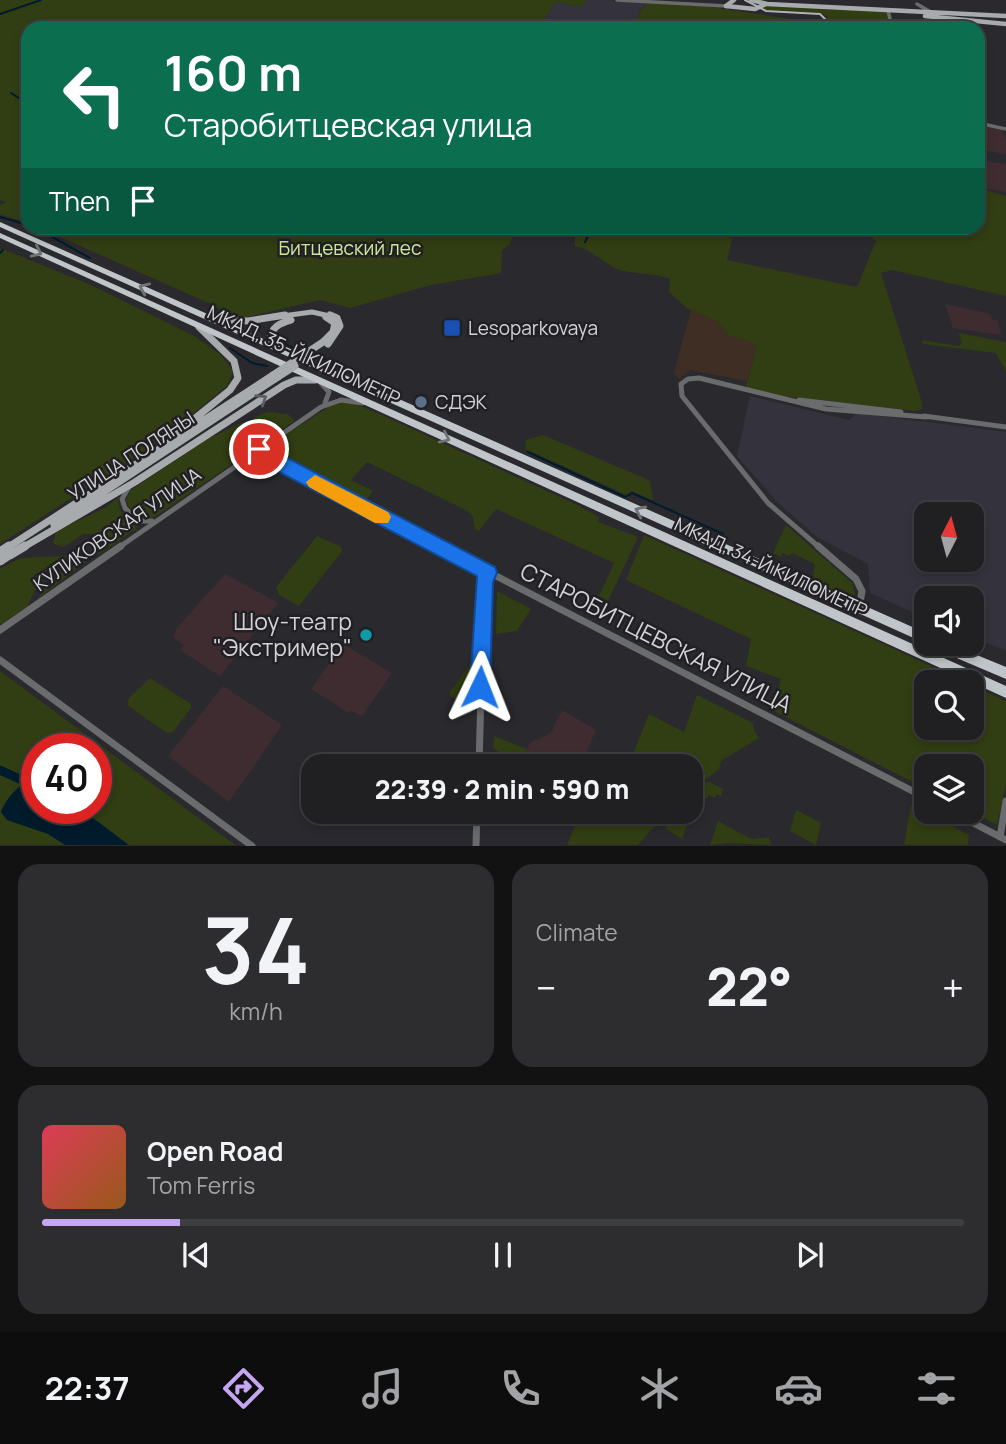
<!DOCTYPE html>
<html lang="en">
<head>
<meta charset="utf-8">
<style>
	:root { --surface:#202022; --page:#2d2d2f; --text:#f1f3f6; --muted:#a2a3a5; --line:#3d3e40; --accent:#c5a7f1 }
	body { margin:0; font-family:Manrope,sans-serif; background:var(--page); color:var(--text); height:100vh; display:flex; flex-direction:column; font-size:26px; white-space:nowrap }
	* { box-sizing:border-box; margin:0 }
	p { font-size:23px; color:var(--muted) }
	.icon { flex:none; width:38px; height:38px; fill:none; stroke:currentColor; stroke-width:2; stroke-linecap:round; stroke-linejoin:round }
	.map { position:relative; height:846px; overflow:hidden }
	.panel { display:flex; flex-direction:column; gap:18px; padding:18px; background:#121213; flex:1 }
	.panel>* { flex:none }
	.hud { position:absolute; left:21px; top:21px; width:964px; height:214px; border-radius:21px; box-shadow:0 4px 10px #0003,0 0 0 2px var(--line); background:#0b6e4f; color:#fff; overflow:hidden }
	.needle { width:46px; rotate:6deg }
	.fabs { position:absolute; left:914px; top:502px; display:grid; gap:14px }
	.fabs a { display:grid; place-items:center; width:70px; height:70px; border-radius:14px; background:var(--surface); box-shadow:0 4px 10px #0003,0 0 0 2px var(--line); font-size:35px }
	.speed { position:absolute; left:21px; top:733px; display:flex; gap:14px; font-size:35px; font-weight:700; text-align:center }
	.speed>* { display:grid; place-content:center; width:91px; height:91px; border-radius:50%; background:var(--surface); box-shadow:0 4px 10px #0003,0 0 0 2px var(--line); line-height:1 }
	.speed .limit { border:10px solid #d22; background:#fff; color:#111 }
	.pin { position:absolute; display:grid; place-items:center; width:60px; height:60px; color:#fff; margin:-30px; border:4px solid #fff; border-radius:50%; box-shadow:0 2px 7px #0007 }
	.me { position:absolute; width:77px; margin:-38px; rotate:2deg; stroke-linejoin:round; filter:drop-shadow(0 0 5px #0008) }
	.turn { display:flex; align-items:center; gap:24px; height:147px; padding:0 28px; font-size:32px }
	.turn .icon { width:91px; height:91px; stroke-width:2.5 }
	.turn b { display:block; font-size:49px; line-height:60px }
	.then { display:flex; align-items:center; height:66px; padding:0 28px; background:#0003; gap:14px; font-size:26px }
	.big { font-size:52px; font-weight:800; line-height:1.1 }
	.panel .card { flex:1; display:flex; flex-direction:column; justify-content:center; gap:10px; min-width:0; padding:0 24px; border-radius:21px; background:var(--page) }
	.panel .dial { align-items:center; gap:0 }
	.dial b { font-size:91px; line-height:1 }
	.song { display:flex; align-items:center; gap:21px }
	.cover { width:84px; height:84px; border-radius:10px; background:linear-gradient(135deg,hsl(350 70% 55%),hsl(30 70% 35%)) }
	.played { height:7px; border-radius:4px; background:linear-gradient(90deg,var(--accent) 15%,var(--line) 15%) }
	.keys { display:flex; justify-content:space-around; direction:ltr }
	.heat { display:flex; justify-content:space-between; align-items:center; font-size:38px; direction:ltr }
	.panel .tiles { flex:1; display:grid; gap:18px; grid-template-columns:1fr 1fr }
	.card:last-child { grid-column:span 2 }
	.trip { position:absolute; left:301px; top:754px; width:402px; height:70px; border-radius:21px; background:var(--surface); box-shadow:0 4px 10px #0003,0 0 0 2px var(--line); font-weight:800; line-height:70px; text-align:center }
	.tabs { display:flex; height:112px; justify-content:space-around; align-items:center; background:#0d0d0e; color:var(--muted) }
	.tabs .icon { width:49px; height:49px }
	.tabs .active { color:var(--accent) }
	.tabs b { font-size:32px; color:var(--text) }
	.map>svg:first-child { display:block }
	.built { fill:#34323c; fill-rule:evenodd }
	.education { fill:#3f2c31 }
	.medical { fill:#3f2e24 }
	.green { fill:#313d12; fill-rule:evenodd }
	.water { fill:#001b2b }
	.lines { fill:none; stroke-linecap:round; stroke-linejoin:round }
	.stream { stroke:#001b2b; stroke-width:2 }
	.river { stroke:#001b2b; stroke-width:9 }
	.minor-far2 { stroke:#696b6c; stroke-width:3.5 }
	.minor-far1 { stroke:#696b6c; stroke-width:5 }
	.minor { stroke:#696b6c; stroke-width:7 }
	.major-far3 { stroke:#a7abae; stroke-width:4.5 }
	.major-far2 { stroke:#a7abae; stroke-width:5 }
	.major-far1 { stroke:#a7abae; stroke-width:7 }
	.major { stroke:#a7abae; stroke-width:9 }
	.highway { fill:#bfc5c8; fill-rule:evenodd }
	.tram { stroke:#b1b0b3; stroke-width:2 }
	.major-bridge { stroke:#a7abae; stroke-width:7 }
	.oneway { stroke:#707276 }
	.oneway2 { stroke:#5d5f62 }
	.route { fill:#1a73e8; stroke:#114b97; stroke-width:2 }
	.slow { fill:#f59e0b }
	.transit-dot { fill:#1a4fb4; stroke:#212024; stroke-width:2.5 }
	.service-dot { fill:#5c6f8a; stroke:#212024; stroke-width:2.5 }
	.culture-dot { fill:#0f9aa8; stroke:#212024; stroke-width:2.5 }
	.labels { text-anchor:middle; stroke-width:5; stroke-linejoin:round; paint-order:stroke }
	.park-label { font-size:19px; fill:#cee998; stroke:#212024 }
	.poi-label { font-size:19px; fill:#d3d2d5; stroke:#212024; text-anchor:start }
	.street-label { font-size:19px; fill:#d3d2d5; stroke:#212024 }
	.near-poi-label { font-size:23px; fill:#d3d2d5; stroke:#212024; text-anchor:end }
	.near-street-label { font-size:23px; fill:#d3d2d5; stroke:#212024 }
</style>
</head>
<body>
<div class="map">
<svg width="1006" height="846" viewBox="0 0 1006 846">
	<rect width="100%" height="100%" fill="#2a2a2e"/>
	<!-- built -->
	<path class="built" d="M587,0H602L649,3L640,10L635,27L638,28H538L556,2L580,7Z
		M750,396L849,420L857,413L1006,432V650L971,638V598H926V618L870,593L868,564L817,537L778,503L737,456ZM926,514H971V560H926Z"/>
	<!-- education -->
	<path class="education" d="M985,127L1002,130L1006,138V154L988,151L978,146V132Z
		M978,160L1006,164V192L978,187Z
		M945,304L991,314L992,319L998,321L1001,335L953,328Z
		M225,574L278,603L220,676L180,650L184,645L174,638L176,629Z
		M343,644L392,673L362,716L352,711L347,712L311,689Z
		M223,686L282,725L229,802L168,756Z
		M562,710L596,730L586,753L585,766H528L520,761L530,743L551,733Z"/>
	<!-- medical -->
	<path class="medical" d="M691,310L717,321L728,335L753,343L756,349L747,381L690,370L679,379L674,373Z"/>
	<!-- green -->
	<path class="green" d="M0,0H587L580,7L556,2L538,28H28V223L0,214V205L6,202L0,200Z
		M649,3L697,5L818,23L828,17L821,13L765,10L763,5L887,10L890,21L873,19L870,28L634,27L641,10Z
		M978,188L1006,196V296L892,270L881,273L922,403V409L917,411L782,396L749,389L746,386L756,349L753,343L728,335L717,321L688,309L669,292L670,279C653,272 637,275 620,270C603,264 593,249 575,246V236L533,233L522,228H735L727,260L857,287L876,241L861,228H978Z
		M40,228H515L510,244L502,250L501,273L431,285L350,308L320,300L242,318Z
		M0,248L91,285L196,337L221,355L233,371L228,385L160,441L0,544Z
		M959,333L1006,342V372L996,353L923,344L922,340L958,346L962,344Z
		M342,402L353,403L384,416L579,506L599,517L598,522L638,537L608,601L599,596L614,563L496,509L479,531L475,529L473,517L468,511L367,462L351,480L373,491L366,500L272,452V444L330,406Z
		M267,412L288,414L294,421L268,439L261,440L257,436L263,429L249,426L255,417Z
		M243,422V429L253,442L251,451L156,516L142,521L132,513L126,500L131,490L206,440Z
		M543,435L644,478L650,481L653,500L631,491L627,495L525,449L526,440Z
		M119,497C116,510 126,520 138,525L136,529L98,555L94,549L99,544V534H83L64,547L53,544L56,531L105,508Z
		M786,525L852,583L855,593L852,599L816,582L813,575L815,564L792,553L790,556L782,553L781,557L773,553Z
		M644,535L966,682H926V728H971V685L1006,701V785L997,825L971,812V766H926V789L772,710L781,679L746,666L751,639L626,580Z
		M317,536L341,547L342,551L299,606L279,595L276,587Z
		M66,556L71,563L82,557L87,561L37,599L46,586L64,571L56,561L34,575L38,584L27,607L0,625V569L20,558Z
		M497,591L531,609L517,631L496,634Z
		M474,658L471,714L449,694Z
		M0,671L220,834L236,845H0ZM37,749H96V808H37Z
		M150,678L191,704V708L173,732L167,733L127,705L129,698Z
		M697,695L753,723L754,730L759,738L721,761L719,769L691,791V766H628L649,714L684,732Z
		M494,736L527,749L520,761L528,766H519L493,748Z
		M707,781L723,789L721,796L716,794L715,798L709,795L707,799L701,796L699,802L696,800L682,839L665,828L679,812H691V798Z
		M911,805L969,835L968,845H904Z
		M796,810L821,823L816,845L790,831Z
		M581,812H667L638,845H567Z
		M718,821L751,839L769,837L771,845L727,843L710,845Z"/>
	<!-- water -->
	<path class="water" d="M37,778V808L81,809L129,845H65L48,834L7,820L1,812C7,797 21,781 37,778Z"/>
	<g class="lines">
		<!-- stream -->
		<path class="stream" d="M0,14L41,0
			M11,93L28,104
			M0,217L28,225
			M36,228L90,258
			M585,242L592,228
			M0,253L3,250
			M275,336L280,342L303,352
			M230,348L252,363L267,366
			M308,355L339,363L358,375
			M528,452L625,497L632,493L723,534"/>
		<!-- river -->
		<path class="river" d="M0,770L24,781L37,792"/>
		<!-- minor-far2 -->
		<path class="minor-far2" d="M617,0L726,6
			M917,4L929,11
			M888,10L892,28
			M978,123L1006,129"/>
		<!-- minor-far1 -->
		<path class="minor-far1" d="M321,383L329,392L325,403
			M799,400L901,412
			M924,416L1006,427
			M259,449L266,457L442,548
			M129,487L122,499L125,508L138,521H152
			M118,548L321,407L341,400L363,403
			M820,548L768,503L682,396L681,384L688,379L699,378L826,409L926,417"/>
		<!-- minor -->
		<path class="minor" d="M438,546L926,798
			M818,546L856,579L862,591L859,609
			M0,630L121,546
			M0,660L252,846
			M479,766L484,582L488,573
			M952,812L1006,840
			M1000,837L1006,801
			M476,846L477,812"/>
		<!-- major-far3 -->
		<path class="major-far3" d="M751,0L767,4L1006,16
			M726,6L755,9L766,4
			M726,6L734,0
			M925,16L1006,24"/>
		<!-- major-far2 -->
		<path class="major-far2" d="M275,317L312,312L334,317"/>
		<!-- major-far1 -->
		<path class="major-far1" d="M218,320L248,321L285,315
			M324,341L333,332L335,323L326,317
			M328,344L340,326L337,318L330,315
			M283,350L270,340C271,327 280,323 291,320
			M178,432L230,390L238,378L234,361L199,327
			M54,525L278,377
			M7,548L273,375
			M22,548L135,482L284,385L296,380H315"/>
		<!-- major -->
		<path class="major" d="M0,552L9,546
			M10,555L25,546
			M0,561L12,553"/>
		<!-- highway -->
		<path class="highway" d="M0,222L926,633L927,644L0,227Z
			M0,233L1006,686V698L0,238Z
			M932,644H950L1006,667V679L933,648Z"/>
		<!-- tram -->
		<path class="tram" d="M745,0L766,11L820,14L825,19"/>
		<!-- major-bridge -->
		<path class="major-bridge" d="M273,375L323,342
			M278,377L295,366"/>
	</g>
	<!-- one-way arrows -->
	<defs><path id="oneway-chevron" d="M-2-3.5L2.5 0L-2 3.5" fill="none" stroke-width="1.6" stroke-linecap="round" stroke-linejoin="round" transform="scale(1.75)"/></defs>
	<g class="oneway">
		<use href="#oneway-chevron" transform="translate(37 252) rotate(25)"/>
		<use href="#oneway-chevron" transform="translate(144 288) rotate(-156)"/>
		<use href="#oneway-chevron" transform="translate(445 438) rotate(25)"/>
		<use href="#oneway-chevron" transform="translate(640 511) rotate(-156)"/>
	</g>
	<use class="oneway2" href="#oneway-chevron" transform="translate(262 399) rotate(-33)"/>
	<!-- route -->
	<path class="route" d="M259,443L495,567L497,573L493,582L490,687L487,695L480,698L473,695L470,687L477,576L260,462L250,449Z"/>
	<!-- slow -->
	<path class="slow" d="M315,475L388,512L391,517L388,523H375L309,487L306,482Z"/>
	<!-- markers -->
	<rect class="transit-dot" x="443" y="319" width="18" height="18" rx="3.5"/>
	<circle class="service-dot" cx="421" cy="402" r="7"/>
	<circle class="culture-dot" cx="366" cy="635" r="7"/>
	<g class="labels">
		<!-- park labels -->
		<g class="park-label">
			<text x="350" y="255">Битцевский лес</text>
		</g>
		<!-- poi labels -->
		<g class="poi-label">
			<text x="468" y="335">Lesoparkovaya</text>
			<text x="435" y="409">СДЭК</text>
		</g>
		<!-- street labels -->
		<g class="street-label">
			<text transform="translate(304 355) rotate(25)" y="7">МКАД, 35-Й КИЛОМЕТР</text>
			<text transform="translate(131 456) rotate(-33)" y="7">УЛИЦА ПОЛЯНЫ</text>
			<text transform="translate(117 529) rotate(-35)" y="7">КУЛИКОВСКАЯ УЛИЦА</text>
			<text transform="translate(771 567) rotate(25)" y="7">МКАД, 34-Й КИЛОМЕТР</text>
		</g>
		<!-- near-poi labels -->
		<g class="near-poi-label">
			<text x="352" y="630">Шоу-театр<tspan x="352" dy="26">"Экстример"</tspan></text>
		</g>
		<!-- near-street labels -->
		<g class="near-street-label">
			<text transform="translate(656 638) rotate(27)" y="8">СТАРОБИТЦЕВСКАЯ УЛИЦА</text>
		</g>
	</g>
</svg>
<div class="fabs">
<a><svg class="needle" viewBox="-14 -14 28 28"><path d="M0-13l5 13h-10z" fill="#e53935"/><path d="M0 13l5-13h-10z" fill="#a2a3a5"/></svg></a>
<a><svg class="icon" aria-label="sound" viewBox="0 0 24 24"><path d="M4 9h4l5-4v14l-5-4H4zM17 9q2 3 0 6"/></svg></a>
<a><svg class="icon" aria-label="search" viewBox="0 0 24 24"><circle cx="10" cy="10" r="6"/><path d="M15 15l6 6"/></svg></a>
<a><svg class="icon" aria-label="layers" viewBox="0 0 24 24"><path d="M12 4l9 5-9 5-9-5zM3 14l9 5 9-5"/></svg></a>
</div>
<div class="speed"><div class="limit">40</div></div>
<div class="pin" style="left:259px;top:449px;background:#d93025"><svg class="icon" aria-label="arrive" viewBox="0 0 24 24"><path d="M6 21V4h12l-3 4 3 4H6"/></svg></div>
<svg class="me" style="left:480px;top:687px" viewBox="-20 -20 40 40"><path d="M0-17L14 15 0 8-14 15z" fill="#1a73e8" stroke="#fff" stroke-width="4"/></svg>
<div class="trip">22:39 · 2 min · 590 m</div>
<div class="hud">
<div class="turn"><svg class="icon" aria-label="left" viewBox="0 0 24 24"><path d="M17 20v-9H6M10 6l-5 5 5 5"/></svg><div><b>160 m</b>Старобитцевская улица</div></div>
<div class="then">Then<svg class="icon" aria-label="arrive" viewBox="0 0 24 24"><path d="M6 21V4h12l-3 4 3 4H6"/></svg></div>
</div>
</div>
<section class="panel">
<div class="tiles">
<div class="card dial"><b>34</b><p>km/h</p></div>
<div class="card"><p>Climate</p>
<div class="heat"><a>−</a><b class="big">22°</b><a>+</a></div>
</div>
<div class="card">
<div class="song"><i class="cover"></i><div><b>Open Road</b><p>Tom Ferris</p></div></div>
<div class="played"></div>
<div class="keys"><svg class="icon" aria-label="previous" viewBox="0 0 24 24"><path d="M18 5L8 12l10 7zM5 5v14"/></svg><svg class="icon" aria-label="pause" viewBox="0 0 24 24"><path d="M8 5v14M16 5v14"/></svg><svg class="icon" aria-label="next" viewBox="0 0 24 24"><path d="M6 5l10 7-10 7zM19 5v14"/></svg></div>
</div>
</div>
</section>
<nav class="tabs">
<b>22:37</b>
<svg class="icon active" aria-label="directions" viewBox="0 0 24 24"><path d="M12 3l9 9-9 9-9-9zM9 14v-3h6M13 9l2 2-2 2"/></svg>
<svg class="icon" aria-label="music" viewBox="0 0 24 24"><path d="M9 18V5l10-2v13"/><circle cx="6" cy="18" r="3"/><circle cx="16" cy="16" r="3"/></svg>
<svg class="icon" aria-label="phone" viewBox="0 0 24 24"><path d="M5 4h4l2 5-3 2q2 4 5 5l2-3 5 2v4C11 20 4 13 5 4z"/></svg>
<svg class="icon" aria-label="climate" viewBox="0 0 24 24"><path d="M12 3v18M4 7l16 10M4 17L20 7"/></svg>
<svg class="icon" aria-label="car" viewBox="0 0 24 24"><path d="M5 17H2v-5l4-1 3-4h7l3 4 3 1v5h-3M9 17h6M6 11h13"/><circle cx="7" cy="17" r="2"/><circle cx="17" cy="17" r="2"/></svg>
<svg class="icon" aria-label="filters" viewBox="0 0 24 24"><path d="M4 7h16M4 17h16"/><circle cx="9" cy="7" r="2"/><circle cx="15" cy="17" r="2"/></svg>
</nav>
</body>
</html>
